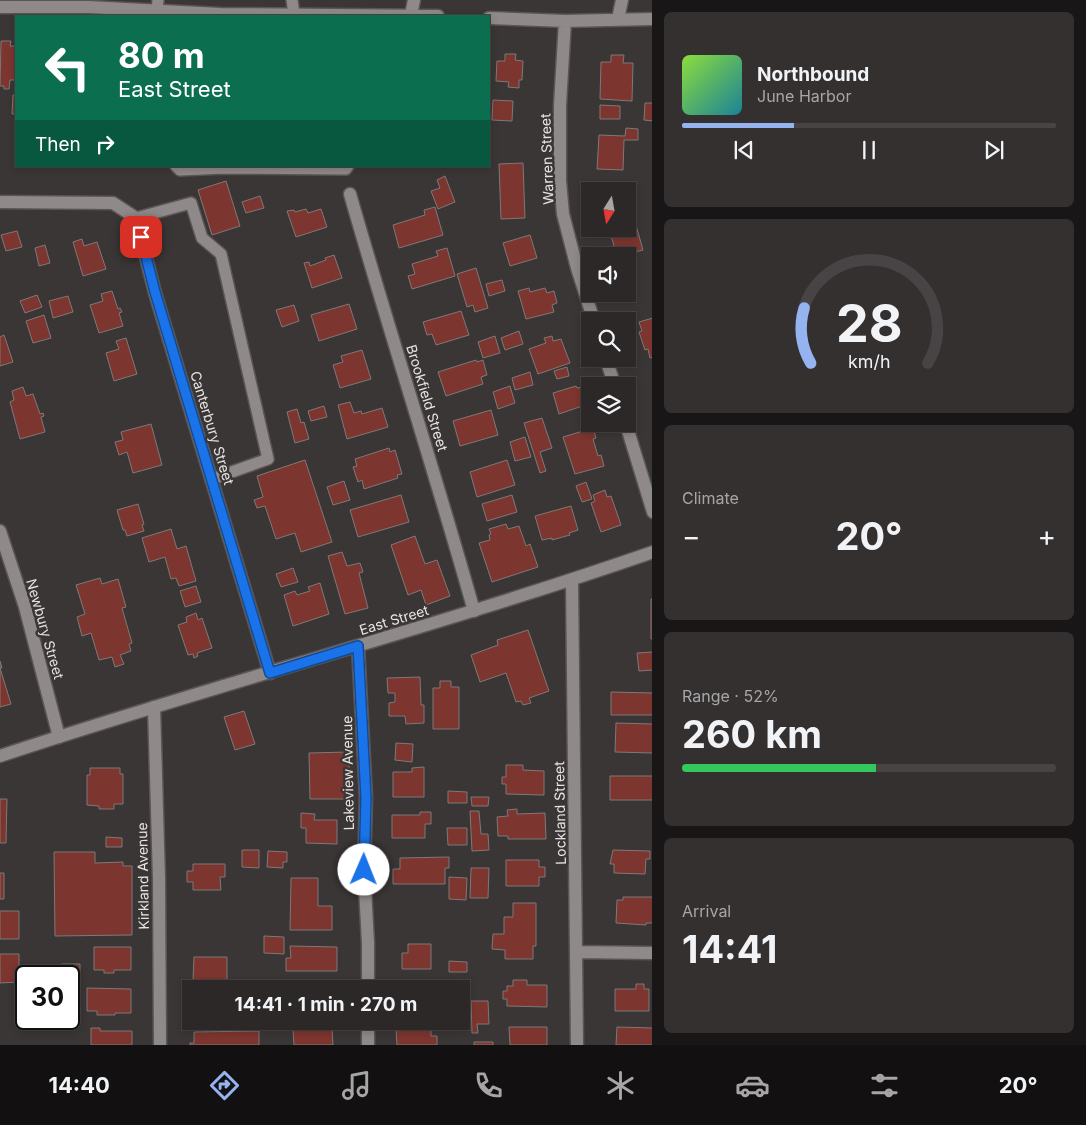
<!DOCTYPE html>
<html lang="en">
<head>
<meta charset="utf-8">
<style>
	:root { --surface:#2c2828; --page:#343030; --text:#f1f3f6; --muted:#a6a6a8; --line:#484445; --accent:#95b2f1 }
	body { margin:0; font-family:Inter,sans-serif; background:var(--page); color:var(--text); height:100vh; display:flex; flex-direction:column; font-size:19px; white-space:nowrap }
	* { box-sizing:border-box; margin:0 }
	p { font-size:16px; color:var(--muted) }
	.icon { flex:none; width:28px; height:28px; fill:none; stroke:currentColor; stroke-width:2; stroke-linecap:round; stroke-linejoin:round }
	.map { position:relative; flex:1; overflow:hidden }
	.panel { display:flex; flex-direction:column; gap:12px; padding:12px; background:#181616; width:434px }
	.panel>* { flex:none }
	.banner { position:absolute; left:15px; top:15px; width:475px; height:152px; border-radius:0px; box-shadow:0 2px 8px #0003,0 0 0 1px var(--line); background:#0b6e4f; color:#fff; overflow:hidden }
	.needle { width:32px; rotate:191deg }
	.controls { position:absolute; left:581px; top:182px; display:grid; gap:10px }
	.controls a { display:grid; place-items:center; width:55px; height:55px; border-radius:0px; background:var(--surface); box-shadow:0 2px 8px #0003,0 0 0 1px var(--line); font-size:25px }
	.speed { position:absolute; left:15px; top:965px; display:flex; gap:10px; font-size:25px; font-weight:700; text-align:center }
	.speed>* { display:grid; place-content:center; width:65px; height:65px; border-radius:50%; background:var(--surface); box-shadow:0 2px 8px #0003,0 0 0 1px var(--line); line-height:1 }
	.speed .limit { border:2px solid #111; border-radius:8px; background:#fff; color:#111 }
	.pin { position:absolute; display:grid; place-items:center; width:42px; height:42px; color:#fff; margin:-21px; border-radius:10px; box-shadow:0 2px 8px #0006 }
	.me { position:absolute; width:55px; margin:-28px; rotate:1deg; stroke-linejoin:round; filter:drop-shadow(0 0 4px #0008) }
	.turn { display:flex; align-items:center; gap:18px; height:105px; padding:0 20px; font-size:22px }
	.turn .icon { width:65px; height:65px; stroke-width:2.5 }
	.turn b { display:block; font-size:35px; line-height:42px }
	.then { display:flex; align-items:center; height:48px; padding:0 20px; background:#0003; gap:10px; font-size:19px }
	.big { font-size:38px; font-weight:700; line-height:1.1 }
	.panel .tile { flex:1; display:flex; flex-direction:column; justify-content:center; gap:8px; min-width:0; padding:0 18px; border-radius:8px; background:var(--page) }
	.panel .dial { align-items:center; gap:0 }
	.dial svg { height:130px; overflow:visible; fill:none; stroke:var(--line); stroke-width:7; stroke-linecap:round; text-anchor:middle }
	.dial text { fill:var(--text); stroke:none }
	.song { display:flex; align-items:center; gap:15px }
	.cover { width:60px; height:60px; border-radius:8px; background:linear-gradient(135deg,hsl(90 70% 55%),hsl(190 70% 35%)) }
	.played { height:5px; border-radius:2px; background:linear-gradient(90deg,var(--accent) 30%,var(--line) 30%) }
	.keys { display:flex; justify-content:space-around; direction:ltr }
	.heat { display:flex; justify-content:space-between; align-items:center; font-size:28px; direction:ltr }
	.charge { height:8px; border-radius:4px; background:linear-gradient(90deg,#34c759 52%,var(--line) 0) }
	.trip { position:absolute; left:182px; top:980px; width:288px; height:50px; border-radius:0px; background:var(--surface); box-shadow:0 2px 8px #0003,0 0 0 1px var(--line); font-weight:700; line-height:50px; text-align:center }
	.menu { display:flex; height:80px; justify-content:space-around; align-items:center; background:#121010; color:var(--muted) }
	.menu .icon { width:35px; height:35px }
	.menu .active { color:var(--accent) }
	.menu b { font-size:22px; color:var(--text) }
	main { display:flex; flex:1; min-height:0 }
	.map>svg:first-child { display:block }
	.building { fill:#7d352f; stroke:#7e7979 }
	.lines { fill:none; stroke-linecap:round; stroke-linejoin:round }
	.lane-casing { stroke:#595554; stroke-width:14 }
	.street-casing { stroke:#595554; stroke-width:15 }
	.secondary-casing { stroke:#595554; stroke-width:15 }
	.lane { stroke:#8f8a89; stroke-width:11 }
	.street { stroke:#8f8a89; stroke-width:12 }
	.secondary { stroke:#8f8a89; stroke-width:12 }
	.route-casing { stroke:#114b97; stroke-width:12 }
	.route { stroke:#1a73e8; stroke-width:9 }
	.labels { text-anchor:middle; stroke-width:5; stroke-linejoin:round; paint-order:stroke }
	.street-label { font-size:14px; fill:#e6e3e3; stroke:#3b3636 }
</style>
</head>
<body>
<main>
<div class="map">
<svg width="653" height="1045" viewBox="0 0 653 1045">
	<rect width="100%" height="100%" fill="#3b3636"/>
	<!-- building -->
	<path class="building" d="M1,41H11L10,46H16V80H10L9,89H4V86H0Z
		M505,54H516L515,60L523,61L522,80H519V88L508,87L509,82L496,81L497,61H505Z
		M611,55H624L623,63H633L632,101L600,99L601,62H611Z
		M13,95H16V120H15V114H12Z
		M493,100L513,101L512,121L492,120Z
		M645,103H653V121L644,120Z
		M600,105L620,106V119H600Z
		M626,128L638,129V140H624L623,170L597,169L599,135L625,136Z
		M523,163L525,218L501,219L499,164Z
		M445,176L455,202L438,209L431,191L440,188L437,180Z
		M226,181L240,226L212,235L198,190Z
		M624,184L626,191H611L610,188Z
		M260,196L264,208L246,213L242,202Z
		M628,197L643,250L617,256L609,229H628Z
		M435,207L443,235L399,248L393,225L425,215L424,210Z
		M306,209L308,213L321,209L327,227L296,237L287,211L294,210L295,212Z
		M17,231L22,247L6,251L1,235Z
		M530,235L537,258L510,266L503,243Z
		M82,239L84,246L97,242L106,269L83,276L73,242Z
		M45,245L50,263L39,266L35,248Z
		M447,248L455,276L412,289L408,276L415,274L412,264L438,256L436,251Z
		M334,255L342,278L312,288L304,263L309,262L310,266L326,260L325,258Z
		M476,268L488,308L475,312L473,305L467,307L457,274Z
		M502,280L505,291L489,296L486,284Z
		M529,288L530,292L545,288L547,293L554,291L557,303L552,305L554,312L526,319L518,291Z
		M112,291L118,309L120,308L122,312L119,313L123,326L99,333L90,305L103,301L101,294Z
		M37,295L42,307L25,313L20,301Z
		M68,296L73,312L53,318L49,301Z
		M349,304L357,329L319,341L311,315Z
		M294,305L299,321L282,327L276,310Z
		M461,311L469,335L436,345L432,334L427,335L423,322Z
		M44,315L51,338L33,343L26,321Z
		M653,318V357L650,358L648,349L645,350L639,332L642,331L639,322Z
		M519,331L523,344L505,350L501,338Z
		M4,335L13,362L0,366V337Z
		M495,336L500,353L483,358L478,342Z
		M552,336L553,341L561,339L570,363L538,374L529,349L546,343L544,338Z
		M126,338L137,374L114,381L106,353L119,349L116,341Z
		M362,350L371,379L340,388L333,365L343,362L341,356Z
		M476,360L477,362L483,360L487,375L481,377L483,384L446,396L438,372Z
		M567,367L569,376L557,379L554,371Z
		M530,372L533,385L515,390L512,378Z
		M510,386L515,403L498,409L493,392Z
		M576,386L577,388L582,387L588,404L559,414L553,393Z
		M23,387L26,396L33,394L40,414L43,413L44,416L41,417L45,432L20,439L10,402L14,400L12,391Z
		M350,402L354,413L361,411L362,414L382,408L388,427L347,439L338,405Z
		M324,406L327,417L311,421L308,411Z
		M297,409L301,423L304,422L309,439L295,443L287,412Z
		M491,410L498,435L460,446L453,421Z
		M542,418L552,448L540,452L546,471L540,473L524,423Z
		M151,424L162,465L133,473L127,452L119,455L115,442L123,440L121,432Z
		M593,428L596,438L593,439L598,456L601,455L604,466L575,474L563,437Z
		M525,437L531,457L515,461L510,442Z
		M389,448L390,452L395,450L402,474L397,475L398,478L364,489L362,480L358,482L353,467L357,466L355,459Z
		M305,460L332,542L301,552L295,533L276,539L265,506L257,508L254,500L263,497L257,476Z
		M507,460L515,485L477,497L470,472Z
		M344,481L350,500L333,505L327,487Z
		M586,482L592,499L582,502L576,486Z
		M605,490L607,497L611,496L621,525L601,532L591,503L595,501L593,495Z
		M401,495L409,522L358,537L350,510Z
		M512,495L517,512L487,521L482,504Z
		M138,504L144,524L142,525L144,531L127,536L125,530H123L117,510Z
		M571,506L578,530L569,533L570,535L552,540V538L542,540L535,516Z
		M506,524L508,529L519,526L526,546L530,544L538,567L492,582L479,543L490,540L489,535L491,534L489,529Z
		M171,529L177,549L186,546L196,581L179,586L176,578L171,579L165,557L149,562L142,538Z
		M415,536L425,564L437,560L450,596L426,605L421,590L408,595L391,545Z
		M342,552L347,566L360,563L363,572L359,573L368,608L345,614L328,556Z
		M293,568L298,582L281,587L276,574Z
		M100,578L102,584L118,579L126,607L122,608L132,643L129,644L131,651L120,655L124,664L115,667L112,657L99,660L91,633L82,636L77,617L85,614L76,585Z
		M320,583L329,614L293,626L284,595L295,591L297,595L310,591L308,587Z
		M196,586L201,602L185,607L180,591Z
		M651,599H653V639H651Z
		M196,613L198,620L202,618L212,648L197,653L198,656L194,658L193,654L188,655L178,625L187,622L186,617Z
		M528,630L549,691L529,698L531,703L523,705L521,701L516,702L506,673L480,682L471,655L498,645L497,640Z
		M653,652V670L639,671L637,653Z
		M0,661L2,668H0L11,704L0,707Z
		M420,677L421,705H424V723L406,724L405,716H389V703L395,702V693H388L387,678Z
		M440,681H451V687H459V729H433V688H440Z
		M611,692L653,693V715H611Z
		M244,711L255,744L235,750L224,717Z
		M616,723L653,724V753L615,752Z
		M396,743L413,744L412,762L395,760Z
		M349,752V799H310L309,753Z
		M506,765H523V770L544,771V795L506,794V784H502V777H506Z
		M424,767V797H393V772H412V768Z
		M90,768H120V774H123V804H114V809H99V806L87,805V775H90Z
		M610,776H653V800H610Z
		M448,791L467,792V803H448Z
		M471,797H489L488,806H472Z
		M0,799H7L6,843H0Z
		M517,809V814L545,813L546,839H508V836H498L497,817L508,816L507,810Z
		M470,811H479L481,834H488L489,850L472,851Z
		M420,812H431V824H425V838H392V815H420Z
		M301,813L315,814L314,820H337V844L306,843V828H301Z
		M447,828H467V845H448Z
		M106,837L122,838V847H106Z
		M242,850H259V868L242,867Z
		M613,850L650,851V859H646L645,874L614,873V864H610Z
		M268,851L287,852V862H283V868L267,867Z
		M54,852H95V863L123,862V866H132V935L55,936Z
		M449,857V868H445V884H393V869H400V858Z
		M506,860H539V867H545V877H539V886H506Z
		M193,864H225V877H220L221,890H193V882H187V871H193Z
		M471,868H489L488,898H470Z
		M0,873H4V899H0Z
		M449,877L467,878L466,900L449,899Z
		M291,878H318V906H332V930H290Z
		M623,897H653V923H646V925L616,923L617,900H623Z
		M513,903H536V946H533V959H505V950L492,949L493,934H504V917H513Z
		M0,911H19V939H0Z
		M264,936L284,937V954L264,953Z
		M408,944H431V969H402V953H408Z
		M290,946L337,947V971H286V958H291Z
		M94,947H131V970H114V973H104V970H94Z
		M0,954H19V982L0,983Z
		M194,957H227V980H193Z
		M449,961L467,962V972H449Z
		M62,964H80V978L62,976Z
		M245,980L260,981L259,989L244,988Z
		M513,980H527V985H547V1007L507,1006V999H503V991H507V986H513Z
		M308,983H340V989H297L308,988Z
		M636,984H644V989H649V1011H615V989H636Z
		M408,987L436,988L408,989Z
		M87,988L131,989V1013H115V1015H97V1011H87Z
		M461,995H464V1006H468V1021H461Z
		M471,1001H488L489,1024H477L478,1033H472Z
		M69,1010H72V1022H62V1019H69Z
		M509,1027H547V1045H510Z
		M617,1027L653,1028V1045H616Z
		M91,1028H100V1031H132V1045H91Z
		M431,1028V1036H437V1045H397L396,1029Z
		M332,1029L333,1045H294L293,1030Z
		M259,1031V1045H190V1043H194V1032Z
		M474,1042H493V1045H474Z"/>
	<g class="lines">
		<defs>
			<path id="lane" d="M292,0L294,14
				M157,11L158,0
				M176,166L180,170L224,168
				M224,166V168L346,169L348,166
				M136,218L191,203L202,238L221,254L268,459L212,479"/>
			<path id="street" d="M0,7H88L220,14L438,16
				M411,15L414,0
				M489,18L565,21L653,19
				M618,19L622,0
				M565,21L560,105V181L563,214L577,268L594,321
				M350,194C390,334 435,472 474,611
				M0,202L113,203L136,218L155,293L270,673
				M606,359L615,386
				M626,424L653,512
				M0,531L25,607L59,737
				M572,580L577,1045
				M358,646L366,798L364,870L368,943V989
				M154,707L159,879L160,1045
				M576,952L653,953
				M368,1021V1045"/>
			<path id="secondary" d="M0,756C216,684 437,627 653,552"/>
		</defs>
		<!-- lane casing -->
		<use href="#lane" class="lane-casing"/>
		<!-- street casing -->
		<use href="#street" class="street-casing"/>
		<!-- secondary casing -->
		<use href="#secondary" class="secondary-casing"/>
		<!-- lane -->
		<use href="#lane" class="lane"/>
		<!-- street -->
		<use href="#street" class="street"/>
		<!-- secondary -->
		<use href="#secondary" class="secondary"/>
	</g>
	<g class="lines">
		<defs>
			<path id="route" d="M141,237L155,292L270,673L358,646L366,798L364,870"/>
		</defs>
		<!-- route casing -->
		<use href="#route" class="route-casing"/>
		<!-- route -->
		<use href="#route" class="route"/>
	</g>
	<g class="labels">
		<!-- street labels -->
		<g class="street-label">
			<text transform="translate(547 159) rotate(-92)" y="5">Warren Street</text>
			<text transform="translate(427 398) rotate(73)" y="5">Brookfield Street</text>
			<text transform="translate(212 428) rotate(73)" y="5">Canterbury Street</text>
			<text transform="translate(394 620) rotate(-17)" y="5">East Street</text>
			<text transform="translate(45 629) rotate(74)" y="5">Newbury Street</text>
			<text transform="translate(348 773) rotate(-91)" y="5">Lakeview Avenue</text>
			<text transform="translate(560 813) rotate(-91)" y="5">Lockland Street</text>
			<text transform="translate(143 876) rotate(-91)" y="5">Kirkland Avenue</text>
		</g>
	</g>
</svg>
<div class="controls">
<a><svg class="needle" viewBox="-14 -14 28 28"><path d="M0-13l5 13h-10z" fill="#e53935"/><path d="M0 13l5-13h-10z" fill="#a6a6a8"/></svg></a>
<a><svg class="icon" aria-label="sound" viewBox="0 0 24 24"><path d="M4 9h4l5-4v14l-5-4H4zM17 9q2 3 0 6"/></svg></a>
<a><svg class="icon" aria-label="search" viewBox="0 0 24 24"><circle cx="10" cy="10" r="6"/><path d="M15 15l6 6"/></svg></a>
<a><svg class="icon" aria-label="layers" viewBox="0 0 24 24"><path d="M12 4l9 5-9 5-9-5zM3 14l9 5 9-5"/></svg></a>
</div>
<div class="speed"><div class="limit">30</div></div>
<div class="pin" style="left:141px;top:237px;background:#d93025"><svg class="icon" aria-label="arrive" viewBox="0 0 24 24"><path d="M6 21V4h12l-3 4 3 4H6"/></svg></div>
<svg class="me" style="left:364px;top:870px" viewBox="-20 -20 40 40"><circle r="19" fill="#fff"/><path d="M0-13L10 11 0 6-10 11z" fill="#1a73e8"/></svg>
<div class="trip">14:41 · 1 min · 270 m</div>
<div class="banner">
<div class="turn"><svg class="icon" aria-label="left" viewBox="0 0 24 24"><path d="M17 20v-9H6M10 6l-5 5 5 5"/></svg><div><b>80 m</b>East Street</div></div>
<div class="then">Then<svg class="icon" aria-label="right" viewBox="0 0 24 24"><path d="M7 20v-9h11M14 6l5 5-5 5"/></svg></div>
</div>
</div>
<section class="panel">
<div class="tile">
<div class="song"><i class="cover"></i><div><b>Northbound</b><p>June Harbor</p></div></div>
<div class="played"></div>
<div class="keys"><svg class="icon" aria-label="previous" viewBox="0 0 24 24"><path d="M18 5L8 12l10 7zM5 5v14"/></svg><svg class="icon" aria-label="pause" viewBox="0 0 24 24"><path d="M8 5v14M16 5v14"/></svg><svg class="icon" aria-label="next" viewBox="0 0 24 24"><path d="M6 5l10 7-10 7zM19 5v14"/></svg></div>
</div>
<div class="tile dial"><svg viewBox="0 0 100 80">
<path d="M14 69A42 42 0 1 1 86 69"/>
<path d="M14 69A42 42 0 0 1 10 35" stroke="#95b2f1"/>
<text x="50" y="56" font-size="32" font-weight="700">28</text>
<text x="50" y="72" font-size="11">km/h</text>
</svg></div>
<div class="tile"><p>Climate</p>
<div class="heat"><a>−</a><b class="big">20°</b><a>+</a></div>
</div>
<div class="tile"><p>Range · 52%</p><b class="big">260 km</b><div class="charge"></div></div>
<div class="tile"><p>Arrival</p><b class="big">14:41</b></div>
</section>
</main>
<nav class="menu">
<b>14:40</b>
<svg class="icon active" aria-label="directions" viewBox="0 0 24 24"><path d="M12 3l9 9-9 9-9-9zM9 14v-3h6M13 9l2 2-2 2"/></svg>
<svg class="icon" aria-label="music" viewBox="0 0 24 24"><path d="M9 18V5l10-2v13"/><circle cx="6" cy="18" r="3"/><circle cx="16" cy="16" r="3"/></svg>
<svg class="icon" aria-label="phone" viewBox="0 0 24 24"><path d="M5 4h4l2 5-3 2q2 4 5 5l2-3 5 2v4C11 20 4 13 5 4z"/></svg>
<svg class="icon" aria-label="climate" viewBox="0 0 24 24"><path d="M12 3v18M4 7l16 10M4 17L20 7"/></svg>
<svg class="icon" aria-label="car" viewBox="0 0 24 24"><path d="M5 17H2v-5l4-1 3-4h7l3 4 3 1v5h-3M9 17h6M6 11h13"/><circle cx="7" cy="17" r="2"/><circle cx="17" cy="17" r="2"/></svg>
<svg class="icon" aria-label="filters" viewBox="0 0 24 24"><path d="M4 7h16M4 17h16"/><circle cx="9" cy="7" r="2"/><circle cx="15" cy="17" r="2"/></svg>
<b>20°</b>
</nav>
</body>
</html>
